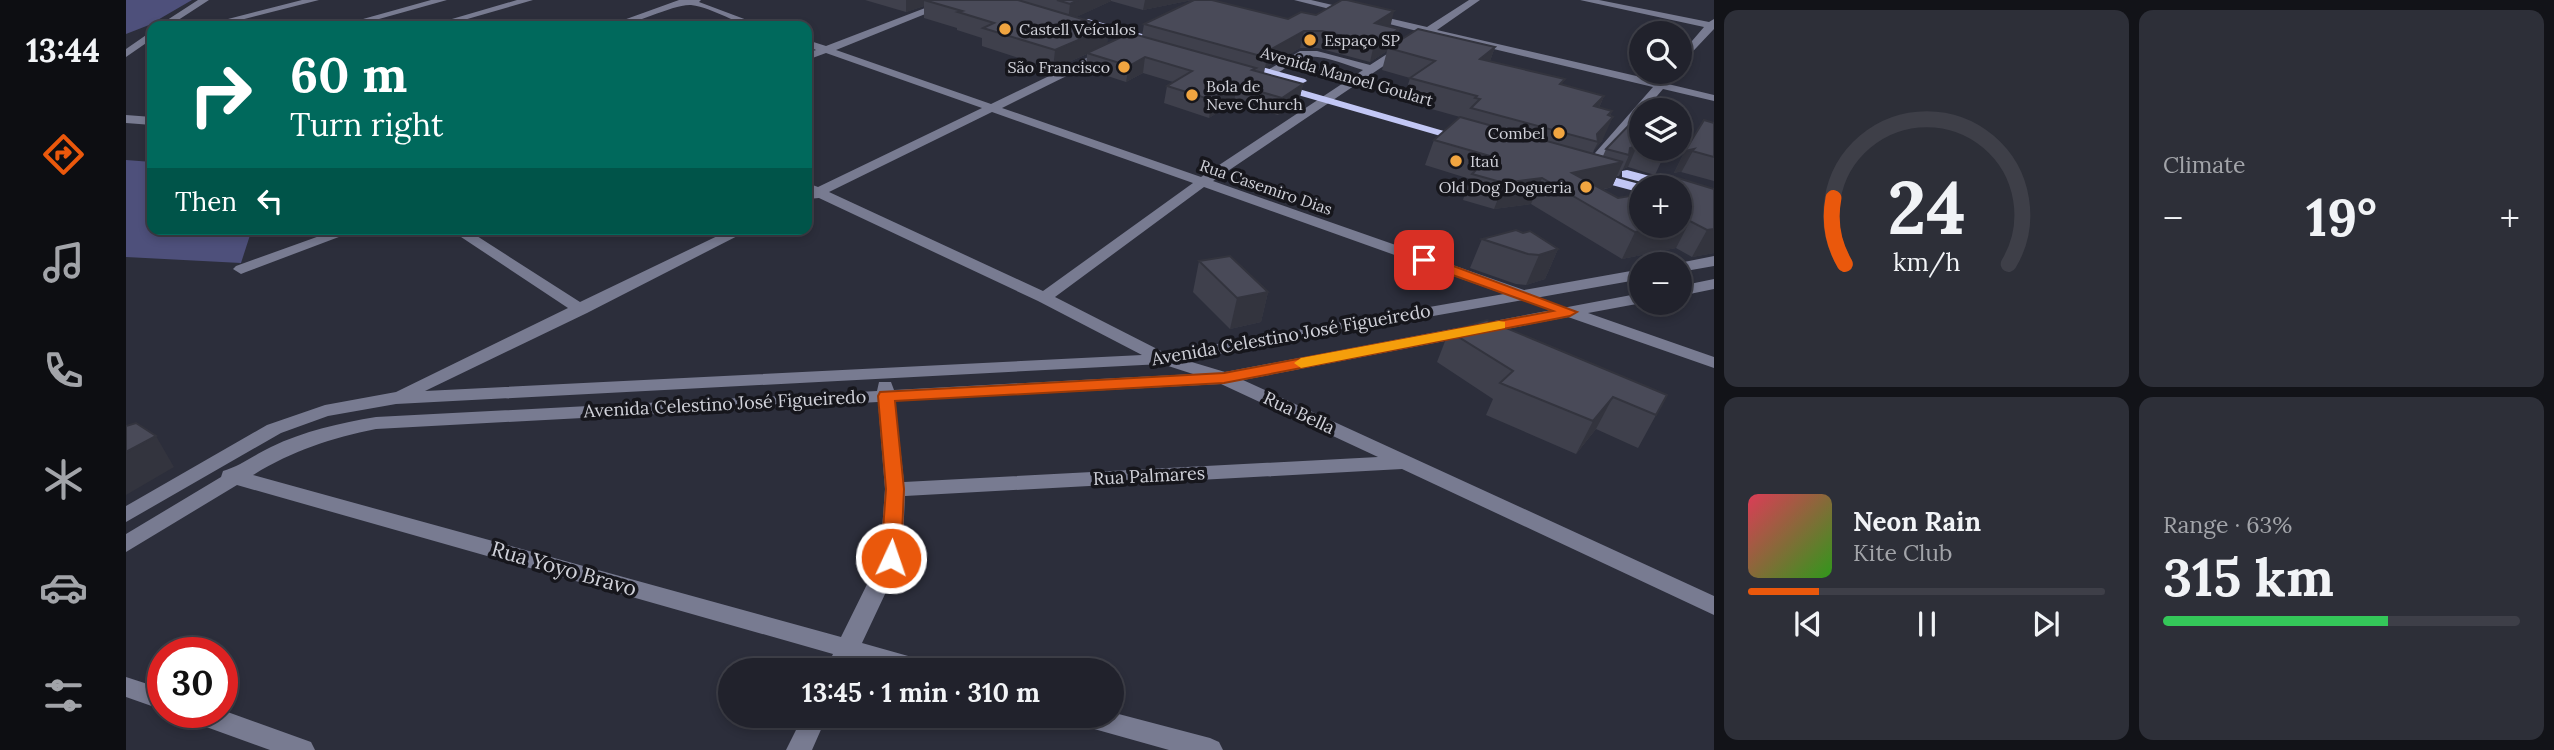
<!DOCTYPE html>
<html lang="en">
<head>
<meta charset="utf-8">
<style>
	:root { --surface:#21222c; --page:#2d2f38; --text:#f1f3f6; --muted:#a2a4a9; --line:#3e3f48; --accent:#ea580c }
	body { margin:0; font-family:Lora,serif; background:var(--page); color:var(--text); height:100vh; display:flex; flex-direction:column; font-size:26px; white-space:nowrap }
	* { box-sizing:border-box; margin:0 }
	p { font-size:23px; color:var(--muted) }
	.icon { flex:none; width:38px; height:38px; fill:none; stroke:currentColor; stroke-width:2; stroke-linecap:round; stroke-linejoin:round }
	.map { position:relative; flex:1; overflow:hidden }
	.sheet { display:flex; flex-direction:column; gap:10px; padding:10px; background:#121318; width:840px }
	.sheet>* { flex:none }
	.banner { position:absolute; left:21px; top:21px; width:665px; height:214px; border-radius:14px; box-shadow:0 4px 10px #0003,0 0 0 2px var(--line); background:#00695c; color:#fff; overflow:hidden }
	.buttons { position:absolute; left:1503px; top:21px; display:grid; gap:14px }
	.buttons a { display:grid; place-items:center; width:63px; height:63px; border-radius:50%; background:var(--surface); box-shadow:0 4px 10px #0003,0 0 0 2px var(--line); font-size:35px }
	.speed { position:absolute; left:21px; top:637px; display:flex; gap:14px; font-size:35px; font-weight:700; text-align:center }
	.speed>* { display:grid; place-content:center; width:91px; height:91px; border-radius:50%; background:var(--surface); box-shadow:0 4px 10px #0003,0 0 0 2px var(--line); line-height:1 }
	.speed .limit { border:10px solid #d22; background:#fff; color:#111 }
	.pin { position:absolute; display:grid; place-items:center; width:60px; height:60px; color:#fff; margin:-30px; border-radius:14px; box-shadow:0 4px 10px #0006 }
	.me { position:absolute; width:77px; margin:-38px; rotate:3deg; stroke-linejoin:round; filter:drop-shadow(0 0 5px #0008) }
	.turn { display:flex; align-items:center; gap:24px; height:147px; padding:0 28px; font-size:32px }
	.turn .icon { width:91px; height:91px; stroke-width:2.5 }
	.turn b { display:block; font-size:49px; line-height:60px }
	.then { display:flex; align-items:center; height:66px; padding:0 28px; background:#0003; gap:14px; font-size:26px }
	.big { font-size:52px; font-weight:700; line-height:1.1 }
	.sheet .tile { flex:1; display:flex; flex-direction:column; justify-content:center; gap:10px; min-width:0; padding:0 24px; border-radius:14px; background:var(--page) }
	.sheet .dial { align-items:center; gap:0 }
	.dial svg { height:182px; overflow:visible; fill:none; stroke:var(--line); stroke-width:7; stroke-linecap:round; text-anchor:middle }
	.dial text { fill:var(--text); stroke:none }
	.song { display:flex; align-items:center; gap:21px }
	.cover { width:84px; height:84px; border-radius:10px; background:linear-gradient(135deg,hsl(350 70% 55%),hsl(110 70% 35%)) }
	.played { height:7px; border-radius:4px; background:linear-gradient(90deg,var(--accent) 20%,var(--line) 20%) }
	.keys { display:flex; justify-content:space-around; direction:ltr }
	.heat { display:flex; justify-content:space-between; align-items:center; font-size:38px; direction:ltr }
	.charge { height:10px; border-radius:5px; background:linear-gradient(90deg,#34c759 63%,var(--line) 0) }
	.sheet .tiles { flex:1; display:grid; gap:10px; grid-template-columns:repeat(2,1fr) }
	.trip { position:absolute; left:592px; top:658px; width:406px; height:70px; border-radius:35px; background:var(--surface); box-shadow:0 4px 10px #0003,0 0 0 2px var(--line); font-weight:700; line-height:70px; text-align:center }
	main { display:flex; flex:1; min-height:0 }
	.tabs { display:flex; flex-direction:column; width:126px; justify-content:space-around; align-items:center; background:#0d0e12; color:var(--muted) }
	.tabs .icon { width:49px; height:49px }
	.tabs .current { color:var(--accent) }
	.tabs b { font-size:32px; color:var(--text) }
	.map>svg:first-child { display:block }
	.green { fill:#4e507b }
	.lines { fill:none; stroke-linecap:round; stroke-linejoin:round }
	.minor { fill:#787b91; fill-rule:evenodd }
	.major { fill:#c2c7f5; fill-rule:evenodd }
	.wall { fill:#3f404c }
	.shaded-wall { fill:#33343e }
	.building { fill:#494a58; stroke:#33343e; stroke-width:2 }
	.route { fill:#ea580c; stroke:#983908; stroke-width:2 }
	.slow { fill:#f59e0b }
	.poi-dot { fill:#f1a540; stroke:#16161c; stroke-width:2.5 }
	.labels { text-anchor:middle; stroke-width:7; stroke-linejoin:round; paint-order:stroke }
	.far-poi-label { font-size:16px; fill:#d0d1d9; stroke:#16161c; text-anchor:start }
	.far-street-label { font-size:16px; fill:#d0d1d9; stroke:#16161c }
	.street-label { font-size:18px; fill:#d0d1d9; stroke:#16161c }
	.near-street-label { font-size:21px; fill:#d0d1d9; stroke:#16161c }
</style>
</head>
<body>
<main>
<nav class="tabs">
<b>13:44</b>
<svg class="icon current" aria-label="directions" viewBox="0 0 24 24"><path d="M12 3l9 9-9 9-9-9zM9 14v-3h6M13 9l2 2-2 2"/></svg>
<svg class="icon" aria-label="music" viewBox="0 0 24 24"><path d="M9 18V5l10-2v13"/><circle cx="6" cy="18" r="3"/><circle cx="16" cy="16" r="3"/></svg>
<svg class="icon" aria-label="phone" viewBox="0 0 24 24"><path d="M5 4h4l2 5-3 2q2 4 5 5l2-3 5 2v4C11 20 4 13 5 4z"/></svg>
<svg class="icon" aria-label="climate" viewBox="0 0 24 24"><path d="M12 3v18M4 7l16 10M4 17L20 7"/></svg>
<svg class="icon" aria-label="car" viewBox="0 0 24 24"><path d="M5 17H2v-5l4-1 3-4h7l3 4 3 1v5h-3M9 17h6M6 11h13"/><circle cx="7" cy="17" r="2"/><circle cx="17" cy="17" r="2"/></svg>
<svg class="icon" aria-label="filters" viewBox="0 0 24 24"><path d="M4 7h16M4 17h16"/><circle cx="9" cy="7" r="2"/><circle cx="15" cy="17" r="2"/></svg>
</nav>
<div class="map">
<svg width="1588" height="750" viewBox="0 0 1588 750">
	<rect width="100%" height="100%" fill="#2c2e3b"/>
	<!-- green -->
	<path class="green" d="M0,0H66L23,25L0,34Z
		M0,160L26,162V229H126L115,263L0,257Z"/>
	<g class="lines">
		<!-- minor -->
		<path class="minor" d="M72,0H83L43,26H32Z
			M176,0H193L91,26H75Z
			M305,0H321L228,26H212Z
			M391,0H407L317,26H302Z
			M553,0H575L573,2L637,26C611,27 590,8 565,5C545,4 508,27 481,26Z
			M820,0H834L710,50L865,104L977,50H985V54L876,108L1075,177L1237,70C1220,65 1192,52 1175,58C1163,62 1154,77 1140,75V71L1174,51H1191L1244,65L1295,32L1168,0H1185L1301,27L1343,0H1354L1311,30L1532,81L1540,72H1551L1542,84L1588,95V101L1537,89L1519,110H1516V115L1472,167L1467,168L1461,164L1462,161L1527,87L1305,34L1087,181L1398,290L1516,269V279L1059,360L1099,372L1516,293V303L1462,313L1588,357V368L1442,317L1117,380L1588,596V615L1276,469L779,496L776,558L736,643L807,663L811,670H765L728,660L723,670H699L707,654L111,485L0,552V534L95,477L97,471C115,466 128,455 145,447C178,431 214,423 250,417L751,391L753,382H765L768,390L1067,374L1036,364L270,404L202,416L155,433L0,522V506L141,425L199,405L270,392L442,308L323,229H340L454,302L606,229H625L461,313L299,391L1016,355L912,301L693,198L681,199V183L692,187L856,108L700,53L681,60V53L690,50L681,46V40L700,46ZM866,112L1067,183L917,291L703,192ZM1078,187L1378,294L1039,353L929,297ZM1095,384L1252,457L778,482L769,401ZM752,402L759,489L754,558L715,637L127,475C166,451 205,438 250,429Z
			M1454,0H1473L1583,22L1588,19V29L1554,65V55L1578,27Z
			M26,31V39L0,57V49Z
			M0,115L26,117V125L0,123Z
			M213,229H234L120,272L115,274L107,269L110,266Z
			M1588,256V266L1554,272V264H1548Z
			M1588,279V289L1554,296V286Z
			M0,677L37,689V710L0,697Z
			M96,710L185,742L189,750H144L61,720L58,712Z
			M985,712L1084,738L1093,742L1097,750H1043L961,727L952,724L949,716H985Z
			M677,716H701L686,750H660Z"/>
		<!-- major -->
		<path class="major" d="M962,19L1027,37L1028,39L1023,42L959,24L957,22Z
			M1118,62L1179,79L1181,81L1175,84L1114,67V63Z
			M1151,85H1159L1342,138L1332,141L1151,89Z
			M1501,170L1554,184L1556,187L1554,189V187H1535L1496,177V171Z
			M1468,172L1521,186L1522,187H1516V193L1463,179V173Z"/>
	</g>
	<!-- wall -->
	<path class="wall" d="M739,0H1066L1017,10L985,1L950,17L983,27L981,43L1016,36L1018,24L1162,19L1190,15L1273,29L1269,44L1369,47L1364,61L1437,85L1478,96L1473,108L1486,111L1476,141L1468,150L1467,153L1477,156L1480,149L1516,128V149H1541L1529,175L1502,167L1497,169L1493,176H1491L1486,187L1476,190L1492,198L1588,189V253L1566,257L1550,248L1496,259L1405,204L1368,209L1337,200L1344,179L1299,165L1308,140L1334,117L1277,101L1284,78L1256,70L1261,51L1244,62L1192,48H1174L1139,68L1138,73L1177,84L1173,101L1152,115L1108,102L1083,118L1038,103L1041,86L1047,82L1017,73L1000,82L960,69L961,54L927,69L856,46V38L831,30V28L798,18V6L780,12Z
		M1588,123V181L1555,172L1556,171L1548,173L1559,151Z
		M1356,239L1432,249L1419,279L1400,285L1390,284L1344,268Z
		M1073,261L1142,292L1135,322L1104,329L1067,292Z
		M1361,320L1530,415L1512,448L1470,429L1450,454L1360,415L1367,399L1311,362L1323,331Z"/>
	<!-- shaded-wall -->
	<path class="shaded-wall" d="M780,0H813H798V6L780,12Z
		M952,0H985V1L942,21L944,4Z
		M1019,0H1066L1017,10Z
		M1268,11L1264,28L1249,23Z
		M983,27L981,45L927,69L929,50Z
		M1273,29L1268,46L1262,48L1261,51L1244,62L1248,44Z
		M1178,31L1174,48L1139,68L1142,51Z
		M1369,47L1361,69L1354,59Z
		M1019,57L1017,73L1000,82L1003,66Z
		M1177,84L1173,101L1152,115L1156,98Z
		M1111,85L1108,102L1083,118L1086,100Z
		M1478,96L1468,119V106Z
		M1486,111L1481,123L1487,117L1476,141L1468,150L1472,142L1471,134L1482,115Z
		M1511,146L1502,167L1497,169L1503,155L1504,148Z
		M1568,149L1556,171L1548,173L1559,151Z
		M1497,162L1486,187L1448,196L1446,173Z
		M1416,178L1405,204L1368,209L1378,183Z
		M1564,221L1550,248L1496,259L1509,232L1540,226H1554V223Z
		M1588,229V253L1566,257L1581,230Z
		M1432,249L1419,279L1400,285L1413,255Z
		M1142,292L1135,322L1104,329L1111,298Z
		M1487,397L1470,429L1450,454L1467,421Z
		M30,436L48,467L0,495V452Z"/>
	<!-- building -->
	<path class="building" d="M798,0H892L983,27L929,50L857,28L868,23L832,12L836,11Z
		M931,0H952L944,4Z
		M1068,0H1086L1162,19L1175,12L1190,15L1216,0H1221L1268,11L1249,23L1273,29L1248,44L1196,31H1178L1142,51V58L1018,24Z
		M1292,29L1369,47L1354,59L1439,79L1434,84L1478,96L1468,106L1486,111L1482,115L1487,117L1471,134L1472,142L1345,108L1354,99L1349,98L1351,96L1284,78L1309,61L1262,48Z
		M1004,33L1130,68L1126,70L1177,84L1156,98L1111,85L1086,100L1041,86L1066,71L1019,57L1003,66L961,53Z
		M1334,117L1497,162L1446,173L1492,198L1516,194V226H1540L1509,232L1416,178L1378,183L1346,174L1364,156L1308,140Z
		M1578,120L1588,123V157L1566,151L1568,149L1559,151Z
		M1503,125L1516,128V147L1511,146L1504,148L1503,155L1480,149Z
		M1521,149H1541L1539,153Z
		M1542,175L1588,189V229L1581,230L1564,221L1554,223V187H1531Z
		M1390,230L1397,233L1404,231L1432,249L1413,255L1402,254L1356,239Z
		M1104,256L1142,292L1111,298L1073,261Z
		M1361,320L1541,395L1530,415L1487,397L1467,421L1374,383L1387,371L1323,331Z
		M10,423L30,436L0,452V426Z"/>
	<!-- route -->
	<path class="route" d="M1293,257H1303L1451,312L1444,316L1098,383L769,401L778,489L775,558L765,566L758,563L755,558L760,489L752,396L754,392L1098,373L1427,311L1293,263Z"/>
	<!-- slow -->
	<path class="slow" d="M1373,321L1379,322V328L1175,368L1168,363L1175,358Z"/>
	<!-- markers -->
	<g class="poi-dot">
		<circle cx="879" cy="29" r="7"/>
		<circle cx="1184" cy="40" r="7"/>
		<circle cx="998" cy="67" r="7"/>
		<circle cx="1066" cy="95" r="7"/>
		<circle cx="1433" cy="133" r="7"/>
		<circle cx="1330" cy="161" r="7"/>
		<circle cx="1460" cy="187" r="7"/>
	</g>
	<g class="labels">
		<!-- far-poi labels -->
		<g class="far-poi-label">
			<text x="893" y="35">Castell Veículos</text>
			<text x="1198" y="46">Espaço SP</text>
			<text x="984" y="73" text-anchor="end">São Francisco</text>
			<text x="1080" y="92">Bola de<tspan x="1080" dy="18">Neve Church</tspan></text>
			<text x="1419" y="139" text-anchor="end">Combel</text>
			<text x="1344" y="167">Itaú</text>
			<text x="1446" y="193" text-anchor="end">Old Dog Dogueria</text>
		</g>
		<!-- far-street labels -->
		<g class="far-street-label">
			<text transform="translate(1221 76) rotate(16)" y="6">Avenida Manoel Goulart</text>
			<text transform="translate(1140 187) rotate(19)" y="6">Rua Casemiro Dias</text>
		</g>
		<!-- street labels -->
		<g class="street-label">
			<text transform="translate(1165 335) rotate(-10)" y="6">Avenida Celestino José Figueiredo</text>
			<text transform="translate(599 404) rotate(-3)" y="6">Avenida Celestino José Figueiredo</text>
			<text transform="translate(1173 413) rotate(25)" y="6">Rua Bella</text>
			<text transform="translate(1023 476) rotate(-3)" y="6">Rua Palmares</text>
		</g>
		<!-- near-street labels -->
		<g class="near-street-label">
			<text transform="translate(438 569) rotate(16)" y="7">Rua Yoyo Bravo</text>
		</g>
	</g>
</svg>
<div class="buttons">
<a><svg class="icon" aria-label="search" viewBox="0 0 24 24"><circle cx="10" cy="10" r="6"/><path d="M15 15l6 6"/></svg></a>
<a><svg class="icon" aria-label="layers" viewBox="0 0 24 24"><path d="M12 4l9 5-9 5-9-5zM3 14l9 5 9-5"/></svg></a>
<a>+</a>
<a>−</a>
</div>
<div class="speed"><div class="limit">30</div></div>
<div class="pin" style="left:1298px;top:260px;background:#d93025"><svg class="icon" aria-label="arrive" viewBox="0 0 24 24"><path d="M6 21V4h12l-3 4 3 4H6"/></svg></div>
<svg class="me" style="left:765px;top:558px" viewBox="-20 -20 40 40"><circle r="17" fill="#ea580c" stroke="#fff" stroke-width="3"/><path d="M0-11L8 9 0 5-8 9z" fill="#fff"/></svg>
<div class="trip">13:45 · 1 min · 310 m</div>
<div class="banner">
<div class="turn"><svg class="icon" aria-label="right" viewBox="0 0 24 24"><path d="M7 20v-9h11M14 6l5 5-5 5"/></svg><div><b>60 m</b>Turn right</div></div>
<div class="then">Then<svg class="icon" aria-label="left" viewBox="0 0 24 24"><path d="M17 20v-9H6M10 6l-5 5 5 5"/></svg></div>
</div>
</div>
<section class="sheet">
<div class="tiles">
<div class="tile dial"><svg viewBox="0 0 100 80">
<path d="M14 69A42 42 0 1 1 86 69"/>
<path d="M14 69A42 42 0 0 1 9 40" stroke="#ea580c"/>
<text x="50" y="56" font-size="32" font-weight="700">24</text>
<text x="50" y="72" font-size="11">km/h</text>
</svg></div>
<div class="tile"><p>Climate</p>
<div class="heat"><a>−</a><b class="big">19°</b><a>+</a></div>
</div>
<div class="tile">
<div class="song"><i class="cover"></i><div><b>Neon Rain</b><p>Kite Club</p></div></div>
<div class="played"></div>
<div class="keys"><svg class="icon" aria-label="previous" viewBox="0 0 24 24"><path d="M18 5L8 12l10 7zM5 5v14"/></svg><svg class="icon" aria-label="pause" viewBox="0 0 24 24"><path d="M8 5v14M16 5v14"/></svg><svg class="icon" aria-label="next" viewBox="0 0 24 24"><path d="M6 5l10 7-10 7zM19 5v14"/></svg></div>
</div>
<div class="tile"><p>Range · 63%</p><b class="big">315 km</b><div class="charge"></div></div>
</div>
</section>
</main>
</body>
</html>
